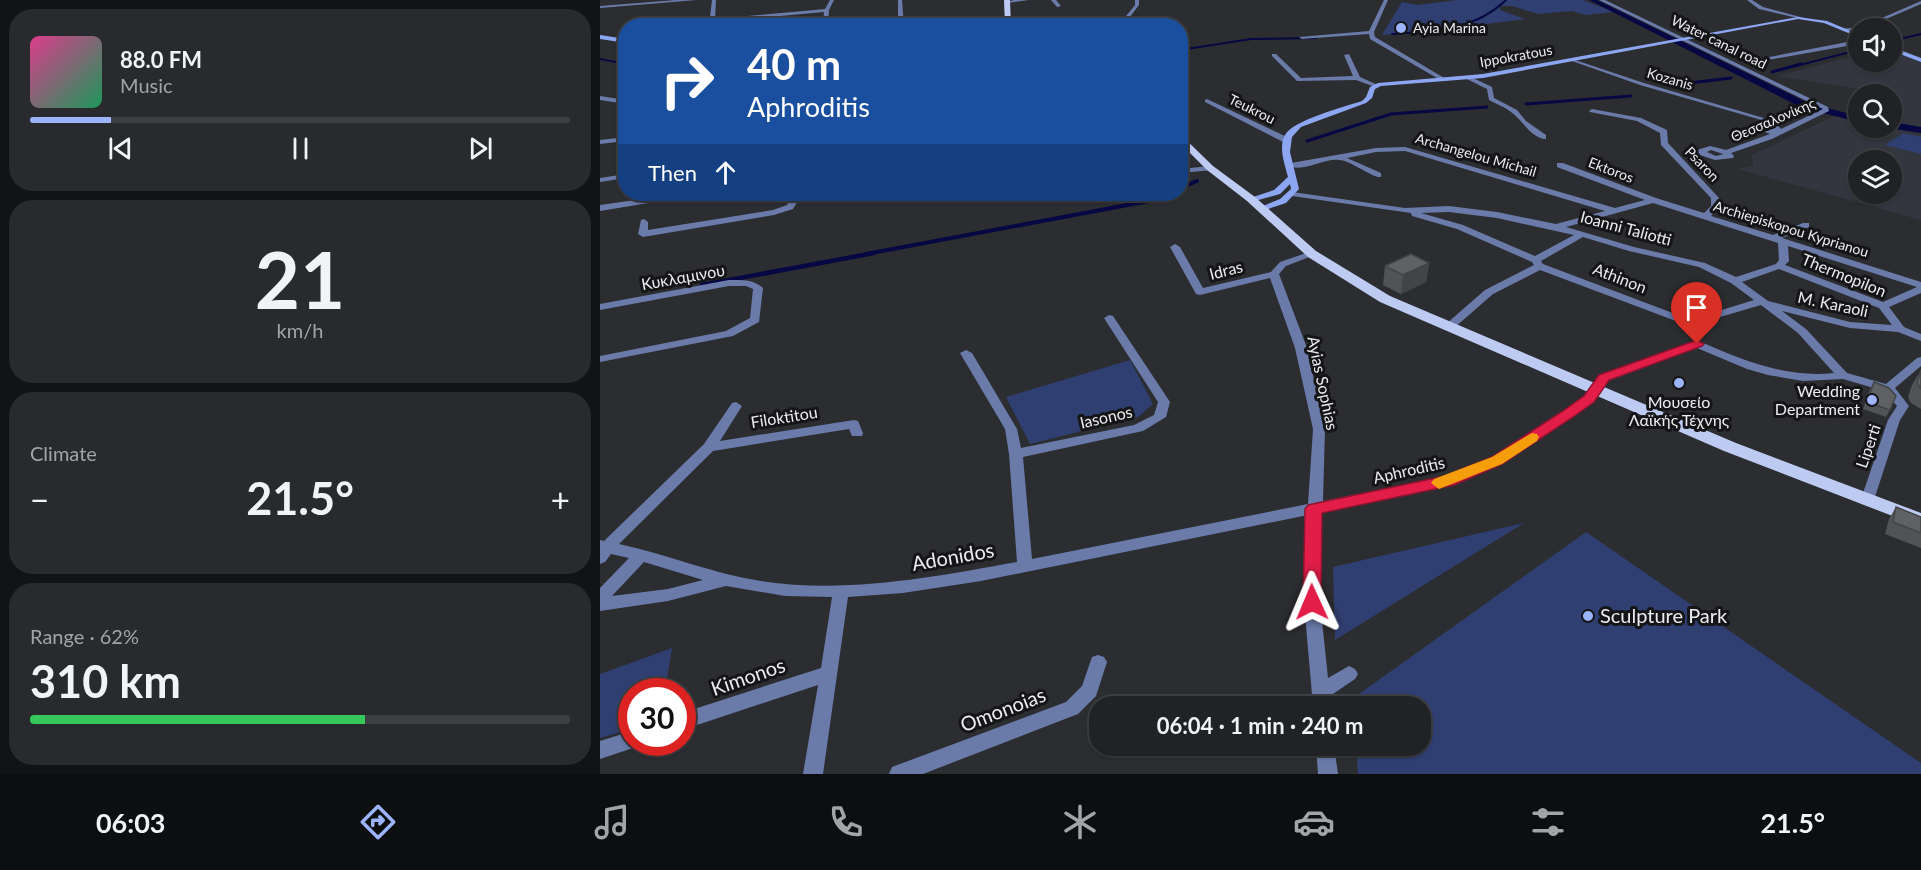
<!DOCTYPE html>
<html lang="en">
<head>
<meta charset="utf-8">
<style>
	:root { --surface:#212225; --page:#292a2d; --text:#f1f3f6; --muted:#a2a4a7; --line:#3e3f42; --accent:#9bb4fd }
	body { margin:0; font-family:Lato,sans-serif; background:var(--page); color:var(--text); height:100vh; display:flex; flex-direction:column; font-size:22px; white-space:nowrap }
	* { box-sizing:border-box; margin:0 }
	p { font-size:20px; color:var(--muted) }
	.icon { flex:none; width:33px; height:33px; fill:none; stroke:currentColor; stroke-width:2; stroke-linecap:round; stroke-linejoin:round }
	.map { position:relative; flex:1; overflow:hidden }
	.details { display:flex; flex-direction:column; gap:9px; padding:9px; background:#121314; width:600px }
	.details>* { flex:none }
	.top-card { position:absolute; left:18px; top:18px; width:570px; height:183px; border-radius:24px; box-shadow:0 2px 4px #0004,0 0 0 2px var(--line); background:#1a4fa0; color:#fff; overflow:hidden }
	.tools { position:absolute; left:1248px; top:18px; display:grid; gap:12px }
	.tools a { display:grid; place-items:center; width:54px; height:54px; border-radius:50%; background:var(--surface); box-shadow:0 2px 4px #0004,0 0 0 2px var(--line); font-size:30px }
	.speed { position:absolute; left:18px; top:678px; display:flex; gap:12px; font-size:30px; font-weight:700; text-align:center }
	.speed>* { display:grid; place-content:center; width:78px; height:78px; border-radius:50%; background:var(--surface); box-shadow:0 2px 4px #0004,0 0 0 2px var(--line); line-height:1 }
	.speed .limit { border:9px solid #d22; background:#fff; color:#111 }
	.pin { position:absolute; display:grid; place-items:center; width:51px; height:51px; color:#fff; margin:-62px -26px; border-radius:50% 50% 50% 0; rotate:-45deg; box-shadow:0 0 6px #0007 }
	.pin .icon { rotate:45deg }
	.me { position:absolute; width:66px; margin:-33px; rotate:359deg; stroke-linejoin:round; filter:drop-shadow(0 0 4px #0008) }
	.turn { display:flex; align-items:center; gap:21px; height:126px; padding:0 30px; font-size:27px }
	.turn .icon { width:78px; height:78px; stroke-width:2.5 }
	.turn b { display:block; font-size:42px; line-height:51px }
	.then { display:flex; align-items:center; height:57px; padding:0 30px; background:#0003; gap:12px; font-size:22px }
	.big { font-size:45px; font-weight:700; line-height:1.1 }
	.details .tile { flex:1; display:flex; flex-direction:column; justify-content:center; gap:9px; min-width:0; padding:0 21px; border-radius:24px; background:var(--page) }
	.details .dial { align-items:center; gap:0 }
	.dial b { font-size:78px; line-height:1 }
	.song { display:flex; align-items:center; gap:18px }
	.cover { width:72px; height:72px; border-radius:9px; background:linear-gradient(135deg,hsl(330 70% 55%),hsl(150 70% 35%)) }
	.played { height:6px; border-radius:3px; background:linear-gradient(90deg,var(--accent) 15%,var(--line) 15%) }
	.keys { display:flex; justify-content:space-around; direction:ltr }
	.heat { display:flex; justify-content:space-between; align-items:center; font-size:33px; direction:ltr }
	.charge { height:9px; border-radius:4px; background:linear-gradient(90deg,#34c759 62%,var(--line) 0) }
	.trip { position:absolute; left:489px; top:696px; width:342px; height:60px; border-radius:24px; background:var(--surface); box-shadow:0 2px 4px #0004,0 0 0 2px var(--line); font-weight:700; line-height:60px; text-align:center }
	.tabs { display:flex; height:96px; justify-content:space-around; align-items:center; background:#0d0e0f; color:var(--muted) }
	.tabs .icon { width:42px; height:42px }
	.tabs .on { color:var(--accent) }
	.tabs b { font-size:27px; color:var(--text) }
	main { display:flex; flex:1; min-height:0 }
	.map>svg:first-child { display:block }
	.built { fill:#33363f; fill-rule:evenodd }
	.green { fill:#303f71 }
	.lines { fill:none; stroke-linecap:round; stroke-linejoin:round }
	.stream-far3 { stroke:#060743; stroke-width:2 }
	.stream-far2 { stroke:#060743; stroke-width:3 }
	.stream-far1 { stroke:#060743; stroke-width:4 }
	.stream { stroke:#060743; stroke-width:4.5 }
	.canal { fill:#060743; fill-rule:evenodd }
	.street { fill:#6a7baa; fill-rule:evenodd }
	.secondary { fill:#8ca6f1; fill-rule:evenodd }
	.primary { fill:#bdcbf2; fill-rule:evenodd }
	.wall { fill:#525357 }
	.shaded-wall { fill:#424447 }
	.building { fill:#5f6165; stroke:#424447; stroke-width:1.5 }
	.route { fill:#e11d48; stroke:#92132f; stroke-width:1.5 }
	.slow { fill:#f59e0b }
	.poi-dot { fill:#9bb4fd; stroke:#151517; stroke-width:2 }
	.labels { text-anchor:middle; stroke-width:6; stroke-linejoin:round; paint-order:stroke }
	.far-poi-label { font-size:14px; fill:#ecedf0; stroke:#151517; text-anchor:start }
	.far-street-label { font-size:14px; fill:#ecedf0; stroke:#151517 }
	.street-label { font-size:16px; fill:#ecedf0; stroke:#151517 }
	.poi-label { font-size:16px; fill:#ecedf0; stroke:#151517; text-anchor:end }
	.near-street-label { font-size:20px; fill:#ecedf0; stroke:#151517 }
	.near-poi-label { font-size:20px; fill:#ecedf0; stroke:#151517; text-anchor:start }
</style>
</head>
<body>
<main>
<section class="details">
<div class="tile">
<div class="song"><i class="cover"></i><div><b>88.0 FM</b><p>Music</p></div></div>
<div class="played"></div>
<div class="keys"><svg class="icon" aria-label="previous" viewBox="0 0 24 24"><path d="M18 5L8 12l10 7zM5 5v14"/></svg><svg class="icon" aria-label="pause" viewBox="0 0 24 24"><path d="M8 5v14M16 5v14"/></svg><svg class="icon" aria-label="next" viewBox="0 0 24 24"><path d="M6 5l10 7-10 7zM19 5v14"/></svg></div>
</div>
<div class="tile dial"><b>21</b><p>km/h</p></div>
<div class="tile"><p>Climate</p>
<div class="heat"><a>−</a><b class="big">21.5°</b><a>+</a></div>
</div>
<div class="tile"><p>Range · 62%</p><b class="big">310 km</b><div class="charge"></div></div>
</section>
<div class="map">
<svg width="1321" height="774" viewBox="0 0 1321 774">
	<rect width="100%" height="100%" fill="#2c2d31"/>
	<!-- built -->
	<path class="built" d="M1292,51L1321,61V128L1292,122V94L1177,76L1258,55V62H1292Z
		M1234,116L1258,122V128H1286L1321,134V220L1138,169L1153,166L1152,155ZM1258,160H1292V194H1258Z"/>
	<!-- green -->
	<path class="green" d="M857,0H983L1014,12L985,15L972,11L938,14L912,6H900V10L925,19L833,31L782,35L802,2L817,5Z
		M1304,133L1321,137V154L1285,145Z
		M530,360L553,404L538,417L430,444L406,397Z
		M924,523L735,640L733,567Z
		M986,532L1321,763V774H758L756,746H820V706H752V699Z
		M72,648L65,691L32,692L31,729L0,738V674Z"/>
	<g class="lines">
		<!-- stream-far3 -->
		<path class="stream-far3" d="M792,34C834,31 874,31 906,0
			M1296,40L1321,34
			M580,50L651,39L716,38
			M0,59L26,64
			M1196,66L1258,50"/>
		<!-- stream-far2 -->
		<path class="stream-far2" d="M1172,72L1201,64
			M1089,83L1131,78
			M926,104L1031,96
			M707,141L791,114L887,107"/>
		<!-- stream-far1 -->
		<path class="stream-far1" d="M580,188L597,181
			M266,254L549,201L568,194"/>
		<!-- stream -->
		<path class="stream" d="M102,285L274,253"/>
		<!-- canal -->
		<path class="canal" d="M989,0H997L1208,103L1258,116V122L1200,107Z
			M1292,122L1321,127V133L1289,128Z"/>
		<!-- street -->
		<path class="street" d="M76,0H97L0,8V6Z
			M112,0H116L115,19L225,9L230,0H234L229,10L228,26L223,25L224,12L115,22V26H109Z
			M298,0H302L304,26H298Z
			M414,0H429L408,3L406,2Z
			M451,0H456L461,6L457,7Z
			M535,0H539V5L523,26H518L535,5Z
			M784,0H788L774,32L775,37L846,79V81H842L770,39L769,34L702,39L699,37L769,31Z
			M999,0H1005L1228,107L1229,111L1172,139L1131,153L1134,156L1133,158L1115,160L1097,154V150L1110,146L1126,150L1170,134L1165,132L1173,127L1170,123L1158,119L1040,85L972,61V59L1044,83L1174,121L1181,129L1223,109ZM1111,150L1123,154H1124L1116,156L1107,152Z
			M1147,0H1152L1163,7L1208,19L1206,20L1159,9Z
			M1321,1V4L1265,28L1243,31L1240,29L1261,27Z
			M353,20L356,22V26H350V22Z
			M1258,40V44L1162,61L1159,59Z
			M672,54H676L701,78L753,76L744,55L749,54L760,77L778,85L775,87L756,80L697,81L672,56Z
			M867,77H871L892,87L894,98L917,110L926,121L946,135V139C931,139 922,119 911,112C905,107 896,104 889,100L887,89L867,79Z
			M0,96L26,100V104L0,100Z
			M607,99L689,138L690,140L683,142L605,102V100Z
			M992,109L1041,118L1067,130L1068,143L1119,198V206L1111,216L1173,235L1203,223H1209V227L1182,238L1321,282V293L1289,307L1304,327L1321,334V341L1298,332L1250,328L1182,311L1206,329L1247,373L1286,384L1317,358L1321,357V366L1295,388L1309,406L1300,420L1273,503H1263L1261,499L1288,420L1297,406L1284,391L1243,379L1203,381L1168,375L1147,369L1097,348L1008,381L993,402L972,417L902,463L854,484L722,512L719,592L728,678L749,666L755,669L758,674L755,679L730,696L731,706H713L703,592L708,515L381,581L303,593L248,597L223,774H203L218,685L82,730V713L221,668L232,597L185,596L126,586L68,601L0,611V588L29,558L11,554L5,562L0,564V540L4,541L104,444L132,403L136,402L142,406L120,441L254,420L258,421L263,433L262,436H252L249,429L113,451L19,544C67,554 113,574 161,581C246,594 334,577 417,562L409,454L405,429L360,353L366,350L372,353L417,429L421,448L534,425L554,415L558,402L504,318L509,315L513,316L570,402L566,417L543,431L423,457L432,559L708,504L713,429L695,348L670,278L600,295L596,294L570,247L575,244L580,247L603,288L671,272L680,262L709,252H715L717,254L686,266L679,274L707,348L725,429L723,501L846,477L892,457L964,411L985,396L1000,375L1093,342H1101C1145,361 1186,378 1234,373L1198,333L1161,305L1120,317L1100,330L940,270L893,294L854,328H846L845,326L846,324L885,290L934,265L932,262L857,229L812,216L811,213L692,196L688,194L692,192L805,208L849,206L897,212L956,224L1005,211L805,151L776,152L747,158L781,173V177H778C767,174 749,160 739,160C723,158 702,174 687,165L691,163L776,148L805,147L1015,208L1045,200L957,167V163H963L1056,198L1104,213L1111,206V198L1061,145L1060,133L1037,121L990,112L989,111ZM1053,203L1178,243L1179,260L1176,264L1136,277L1105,263L1034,247L966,227ZM849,212L897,218L974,235L935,256L863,225L821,213ZM983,237L1029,251L1099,267L1131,283L1154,300L1112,313L1099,323L943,264L941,261ZM1188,246L1317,287L1283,302L1185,265L1189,261ZM1179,269L1279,308L1292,325L1250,322L1168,301L1142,282ZM44,562L103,580L68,589L12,596Z
			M26,137V141L0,144V140Z
			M610,166H613V170L580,173V169Z
			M26,174V178L0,182V178Z
			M78,194H95L91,196L0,211V205Z
			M182,194H190L198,201L193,209L174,215L43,237L38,234L41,220L44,219L48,222V230L173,210L187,205L189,201Z
			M129,280C142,280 153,279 163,288L159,322L133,336L0,362V356L126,331L150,318L153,289L146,286H129L0,310V304Z
			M498,655L504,657L507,662L496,696L478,714L323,774H289L292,767L466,702L482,686L492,657Z
			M32,731V742H40L39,746L0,759V741Z
			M716,746H734L738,774H718Z"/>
		<!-- secondary -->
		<path class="secondary" d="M1198,17L1227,21L1258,34V37L1224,23L1198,19L883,78L781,86L775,89L772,98L766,103L701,127L692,137L690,152L699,189L686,203L662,211L658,208L680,199L691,189L690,184L680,194L651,202L647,199L674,190L688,177C685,165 678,147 685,135C693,120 744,107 762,101L766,97L770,87L778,83L883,74Z
			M0,35L26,39V43L0,39Z
			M1292,47L1321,58V62L1292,51Z"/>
		<!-- primary -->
		<path class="primary" d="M404,0H410L411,26H405Z
			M580,134L613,166L655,197L716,251L790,296L1136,443L1321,513V527L1124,451L780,302L708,257L647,201L607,170L580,143Z"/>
	</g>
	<!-- wall -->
	<path class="wall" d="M829,263L826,282L801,294L783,285L785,266Z
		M1321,370V409L1311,403L1308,397L1312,385Z
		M1274,382L1290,410L1286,417L1263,409L1270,389Z
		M1296,507L1321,517V548L1285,534L1289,519Z"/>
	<!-- shaded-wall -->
	<path class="shaded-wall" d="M829,263L826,282L801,294L803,275Z"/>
	<!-- building -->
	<path class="building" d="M811,254L829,263L803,275L785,266Z
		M1321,370V389L1317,383Z
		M1274,382L1289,388L1296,396L1290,410L1267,402Z
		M1296,507L1321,517V533L1293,522Z"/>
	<!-- route -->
	<path class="route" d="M1097,340L1104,344L1102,346L1009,380L994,402L973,417L902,464L854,485L722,513L721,602L719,607L712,610L706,607L703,602L705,509L708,505L845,476L892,457L963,411L984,396L999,375Z"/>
	<!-- slow -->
	<path class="slow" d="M932,433L937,434L939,437L937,441L902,464L839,489L831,483L834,479L892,457Z"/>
	<!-- markers -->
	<g class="poi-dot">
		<circle cx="801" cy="28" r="6"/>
		<circle cx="1079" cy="383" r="6"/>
		<circle cx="1272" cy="400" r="6"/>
		<circle cx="988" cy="616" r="6"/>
	</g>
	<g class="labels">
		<!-- far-poi labels -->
		<g class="far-poi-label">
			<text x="813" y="33">Ayia Marina</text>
		</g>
		<!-- far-street labels -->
		<g class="far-street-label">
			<text transform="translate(1119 42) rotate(26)" y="5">Water canal road</text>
			<text transform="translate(916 56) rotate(-10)" y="5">Ippokratous</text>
			<text transform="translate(1070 79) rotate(16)" y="5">Kozanis</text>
			<text transform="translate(652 109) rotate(26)" y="5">Teukrou</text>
			<text transform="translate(1173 120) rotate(-23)" y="5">Θεσσαλονίκης</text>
			<text transform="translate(876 155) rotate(16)" y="5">Archangelou Michail</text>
			<text transform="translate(1102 164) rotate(46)" y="5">Psaron</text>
			<text transform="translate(1011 170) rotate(21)" y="5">Ektoros</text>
			<text transform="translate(1191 229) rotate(17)" y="5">Archiepiskopou Kyprianou</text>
		</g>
		<!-- street labels -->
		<g class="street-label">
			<text transform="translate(1026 228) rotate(15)" y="6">Ioanni Taliotti</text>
			<text transform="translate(626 270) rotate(-14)" y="6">Idras</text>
			<text transform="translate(1244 275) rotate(22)" y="6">Thermopilon</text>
			<text transform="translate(83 277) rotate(-10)" y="6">Κυκλαμινου</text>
			<text transform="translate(1020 278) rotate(21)" y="6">Athinon</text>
			<text transform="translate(1233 304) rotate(12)" y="6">M. Karaoli</text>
			<text transform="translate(723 383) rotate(78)" y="6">Ayias Sophias</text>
			<text transform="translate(184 417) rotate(-9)" y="6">Filoktitou</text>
			<text transform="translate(506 417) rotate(-13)" y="6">Iasonos</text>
			<text transform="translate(1268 446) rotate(-71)" y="6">Liperti</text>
			<text transform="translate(809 470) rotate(-13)" y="6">Aphroditis</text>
		</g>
		<!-- poi labels -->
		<g class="poi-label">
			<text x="1260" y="397">Wedding<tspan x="1260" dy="18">Department</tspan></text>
			<text x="1079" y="408" text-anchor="middle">Μουσείο<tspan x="1079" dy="18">Λαϊκής Τέχνης</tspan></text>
		</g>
		<!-- near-street labels -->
		<g class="near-street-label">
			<text transform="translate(353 557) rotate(-10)" y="7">Adonidos</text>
			<text transform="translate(148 677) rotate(-19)" y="7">Kimonos</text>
			<text transform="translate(403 710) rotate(-21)" y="7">Omonoias</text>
		</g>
		<!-- near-poi labels -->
		<g class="near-poi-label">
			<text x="1000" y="623">Sculpture Park</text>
		</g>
	</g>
</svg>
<div class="tools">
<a><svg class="icon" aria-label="sound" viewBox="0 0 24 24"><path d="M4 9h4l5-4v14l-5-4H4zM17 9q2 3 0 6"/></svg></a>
<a><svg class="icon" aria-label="search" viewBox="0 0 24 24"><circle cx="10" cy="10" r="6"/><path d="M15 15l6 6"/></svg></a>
<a><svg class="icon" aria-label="layers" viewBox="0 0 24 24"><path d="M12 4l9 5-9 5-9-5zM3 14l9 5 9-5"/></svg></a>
</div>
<div class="speed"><div class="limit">30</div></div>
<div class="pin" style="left:1097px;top:344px;background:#d93025"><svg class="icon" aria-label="arrive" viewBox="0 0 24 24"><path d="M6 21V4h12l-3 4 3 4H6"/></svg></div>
<svg class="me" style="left:712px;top:602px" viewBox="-20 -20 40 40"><path d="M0-17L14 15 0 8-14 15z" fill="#e11d48" stroke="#fff" stroke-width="4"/></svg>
<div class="trip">06:04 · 1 min · 240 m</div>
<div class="top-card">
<div class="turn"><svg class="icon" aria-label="right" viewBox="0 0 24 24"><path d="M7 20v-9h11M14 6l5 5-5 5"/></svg><div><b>40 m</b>Aphroditis</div></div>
<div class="then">Then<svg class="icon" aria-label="ahead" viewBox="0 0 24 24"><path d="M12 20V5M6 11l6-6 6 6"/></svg></div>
</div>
</div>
</main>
<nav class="tabs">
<b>06:03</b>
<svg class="icon on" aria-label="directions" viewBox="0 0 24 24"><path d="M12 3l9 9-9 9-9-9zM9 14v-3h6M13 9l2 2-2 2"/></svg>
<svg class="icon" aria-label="music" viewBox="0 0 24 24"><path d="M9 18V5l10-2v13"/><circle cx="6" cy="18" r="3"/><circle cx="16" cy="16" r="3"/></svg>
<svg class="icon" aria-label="phone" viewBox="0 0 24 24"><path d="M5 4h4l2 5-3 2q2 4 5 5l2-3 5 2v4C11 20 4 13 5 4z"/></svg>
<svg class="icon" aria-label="climate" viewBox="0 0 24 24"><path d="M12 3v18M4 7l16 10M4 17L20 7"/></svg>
<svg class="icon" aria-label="car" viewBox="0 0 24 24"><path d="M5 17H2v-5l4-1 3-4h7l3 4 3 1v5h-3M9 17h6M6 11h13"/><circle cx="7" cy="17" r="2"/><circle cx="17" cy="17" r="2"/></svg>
<svg class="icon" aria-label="filters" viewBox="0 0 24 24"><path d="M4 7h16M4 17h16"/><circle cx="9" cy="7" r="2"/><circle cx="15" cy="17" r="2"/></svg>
<b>21.5°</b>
</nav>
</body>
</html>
